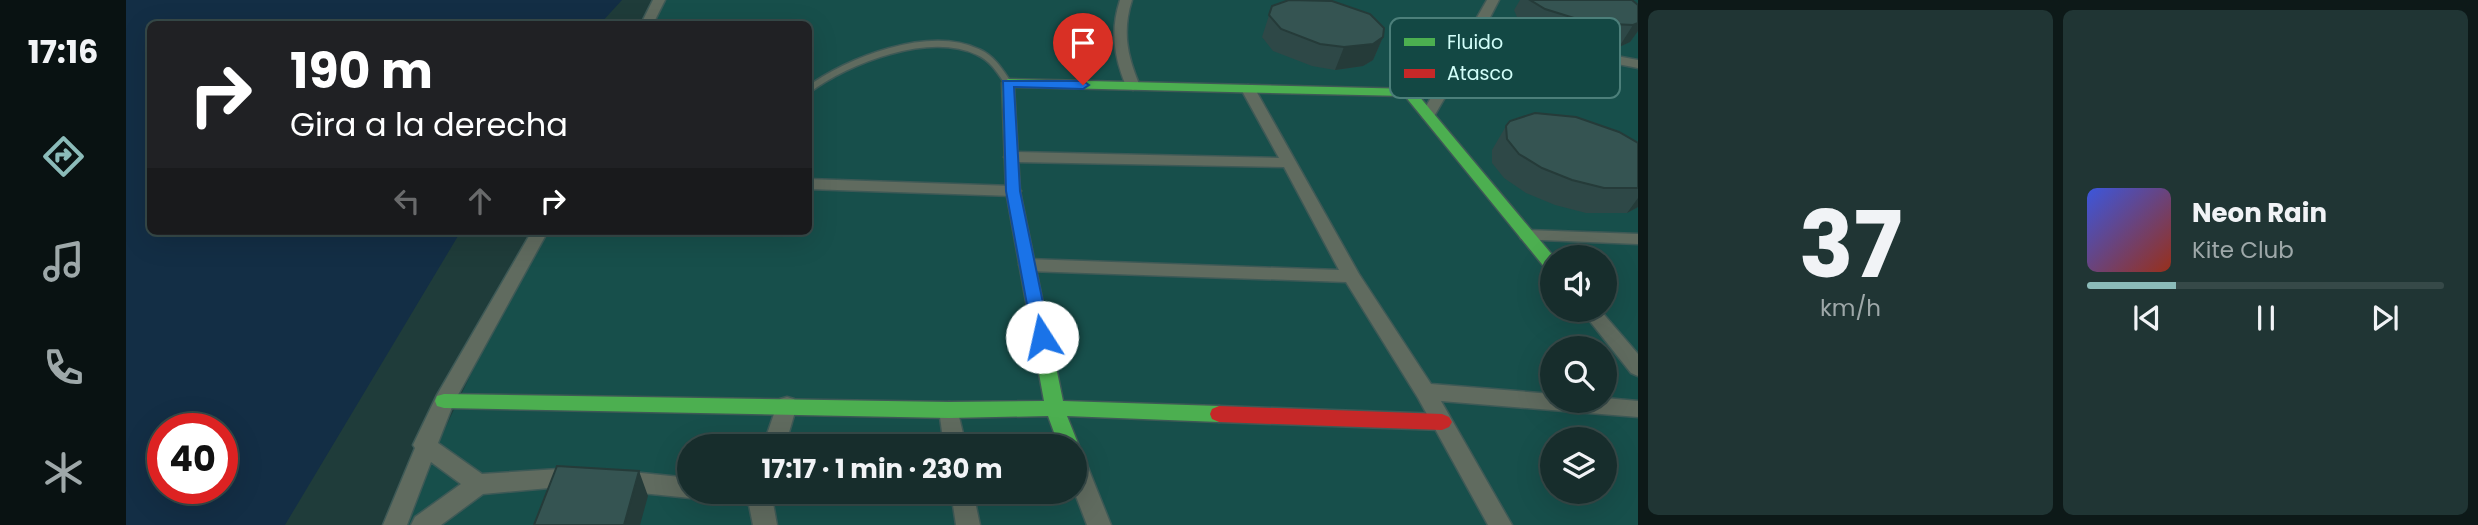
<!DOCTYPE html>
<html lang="es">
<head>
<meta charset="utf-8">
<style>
	:root { --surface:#172d2c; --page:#203534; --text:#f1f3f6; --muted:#9ea8a9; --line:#364948; --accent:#8bbbb9 }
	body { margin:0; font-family:Poppins,sans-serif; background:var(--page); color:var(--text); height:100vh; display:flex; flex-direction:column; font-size:26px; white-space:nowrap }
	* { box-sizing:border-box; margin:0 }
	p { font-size:23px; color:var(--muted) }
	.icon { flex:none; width:38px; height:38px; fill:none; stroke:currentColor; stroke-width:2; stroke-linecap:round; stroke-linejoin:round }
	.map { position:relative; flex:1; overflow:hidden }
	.side { display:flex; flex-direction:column; gap:10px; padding:10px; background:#0d1918; width:840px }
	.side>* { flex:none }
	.banner { position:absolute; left:21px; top:21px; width:665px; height:214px; border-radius:10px; box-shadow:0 7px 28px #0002,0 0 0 2px var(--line); background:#202124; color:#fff; overflow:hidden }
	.buttons { position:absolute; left:1414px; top:245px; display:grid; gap:14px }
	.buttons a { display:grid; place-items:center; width:77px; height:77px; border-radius:50%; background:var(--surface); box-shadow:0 7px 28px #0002,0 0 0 2px var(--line); font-size:35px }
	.speed { position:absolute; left:21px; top:413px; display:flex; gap:14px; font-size:35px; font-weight:700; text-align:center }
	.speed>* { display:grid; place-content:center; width:91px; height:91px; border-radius:50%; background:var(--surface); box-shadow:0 7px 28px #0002,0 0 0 2px var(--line); line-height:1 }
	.speed .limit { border:10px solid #d22; background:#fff; color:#111 }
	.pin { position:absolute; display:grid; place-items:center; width:60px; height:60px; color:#fff; margin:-72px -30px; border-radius:50% 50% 50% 0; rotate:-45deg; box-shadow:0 0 7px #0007 }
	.pin .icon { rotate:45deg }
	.me { position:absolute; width:77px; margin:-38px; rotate:350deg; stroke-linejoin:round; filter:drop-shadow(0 0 5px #0008) }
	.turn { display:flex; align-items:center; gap:24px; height:147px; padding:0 28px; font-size:32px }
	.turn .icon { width:91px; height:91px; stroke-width:2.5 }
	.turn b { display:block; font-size:49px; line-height:60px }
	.lanes { display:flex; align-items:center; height:66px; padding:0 28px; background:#0003; justify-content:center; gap:35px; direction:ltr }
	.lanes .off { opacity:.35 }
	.side .widget { flex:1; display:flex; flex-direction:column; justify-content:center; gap:10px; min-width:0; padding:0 24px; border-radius:10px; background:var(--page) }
	.side .dial { align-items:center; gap:0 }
	.dial b { font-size:91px; line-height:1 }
	.song { display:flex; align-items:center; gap:21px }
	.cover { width:84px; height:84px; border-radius:10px; background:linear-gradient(135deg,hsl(230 70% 55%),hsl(10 70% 35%)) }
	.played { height:7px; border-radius:4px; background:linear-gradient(90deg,var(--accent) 25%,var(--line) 25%) }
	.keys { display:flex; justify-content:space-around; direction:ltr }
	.side .tiles { flex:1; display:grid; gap:10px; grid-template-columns:repeat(2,1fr) }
	.trip { position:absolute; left:551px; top:434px; width:410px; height:70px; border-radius:35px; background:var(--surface); box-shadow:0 7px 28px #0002,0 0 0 2px var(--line); font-weight:700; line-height:70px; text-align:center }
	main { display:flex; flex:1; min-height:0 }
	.menu { display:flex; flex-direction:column; width:126px; justify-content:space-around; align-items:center; background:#091212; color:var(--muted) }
	.menu .icon { width:49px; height:49px }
	.menu .selected { color:var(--accent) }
	.menu b { font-size:32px; color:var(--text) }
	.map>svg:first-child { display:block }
	.built { fill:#174f4b; fill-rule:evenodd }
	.water { fill:#132e45; fill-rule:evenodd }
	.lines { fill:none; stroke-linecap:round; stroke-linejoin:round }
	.lane-casing { stroke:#3e5956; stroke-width:9 }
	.street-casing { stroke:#3e5956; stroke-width:3 }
	.fast-casing { stroke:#3e5956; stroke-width:3 }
	.jam-casing { stroke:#3e5956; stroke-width:3 }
	.lane { stroke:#606b5f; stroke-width:6 }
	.street { fill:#606b5f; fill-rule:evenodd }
	.fast { fill:#4caf50; fill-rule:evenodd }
	.jam { fill:#c62828; fill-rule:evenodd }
	.wall { fill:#2e4847 }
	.shaded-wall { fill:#253b39 }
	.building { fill:#355452; stroke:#253b39; stroke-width:2 }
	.route { fill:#1a73e8; stroke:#114b97; stroke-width:2 }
	.key { fill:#134844; stroke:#4c7f7a; stroke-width:2 }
	.key-label { font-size:19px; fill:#d2fef9 }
</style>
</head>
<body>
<main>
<nav class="menu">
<b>17:16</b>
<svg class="icon selected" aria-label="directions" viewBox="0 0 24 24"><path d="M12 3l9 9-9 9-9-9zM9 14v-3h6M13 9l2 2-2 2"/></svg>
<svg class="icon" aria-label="music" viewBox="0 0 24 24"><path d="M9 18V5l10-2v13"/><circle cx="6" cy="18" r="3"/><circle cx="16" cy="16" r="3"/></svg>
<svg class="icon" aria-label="phone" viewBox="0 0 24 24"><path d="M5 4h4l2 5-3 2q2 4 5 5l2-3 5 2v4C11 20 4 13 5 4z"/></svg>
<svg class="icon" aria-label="climate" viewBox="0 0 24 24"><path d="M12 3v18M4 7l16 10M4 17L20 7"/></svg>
</nav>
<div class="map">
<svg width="1512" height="525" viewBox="0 0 1512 525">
	<rect width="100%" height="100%" fill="#1f3c3a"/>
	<!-- built -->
	<path class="built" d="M527,0H1512V525H273L413,231H682V24H515ZM1426,257H1479V310H1426ZM1426,348H1479V401H1426ZM1426,439H1479V492H1426ZM564,446H948V492H564Z"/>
	<!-- water -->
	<path class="water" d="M0,0H496L474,24H24V231H335L159,525H0ZM37,429H96V488H37Z"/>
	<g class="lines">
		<defs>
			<path id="lane" d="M682,90C722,60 803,29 852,52C866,58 874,71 882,83
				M1284,92L1319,88"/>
			<path id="street" d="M527,0H539L527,24H515Z
				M994,0H1006C996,31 1001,56 1014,86L1007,90L1000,86C988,56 984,31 994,0Z
				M1361,0H1373L1357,31L1512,60V68L1354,37L1307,118H1297L1295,115Z
				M1122,85L1129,89L1233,274L1305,384L1426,394V401H1479V398L1512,401V417L1315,401L1386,525H1362L1292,398L1220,282L902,271L893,265L902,259L1213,270L1158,167L886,162L878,157L886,152L1153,158L1115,89Z
				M682,179L887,186L895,191L887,196L682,189Z
				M1401,230L1512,234V244L1395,239L1393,235L1395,231Z
				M406,231H422L328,402L312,443L356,474L448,468L456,471L459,478L456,485L357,494L315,525H285L289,517L335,484L305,462L281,525H257L289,448L287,445L311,395Z
				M1455,310H1474L1512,354V376L1505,373Z
				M661,397L668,399L671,405L659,446H637L651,405L654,399Z
				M823,402L830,404L840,446H818L813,410L816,404Z
				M948,451L956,453L959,460L985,525H961L948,491Z
				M496,471L564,478V492H574L564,498L496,491L488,488L485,481L488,474Z
				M586,492H645L651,525H627L623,505L589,499Z
				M825,492H847L854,525H830Z"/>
			<path id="fast" d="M882,79L1287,89L1428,257L1426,270L1420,269L1279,96L888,87L894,191L937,401L1093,406L1100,409L1102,414L1100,419L1093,422L941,416L953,446L948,452V446H933L922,416L823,418L318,408L311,406L309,401L311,396L318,394L823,402L918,401L880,191L876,83Z"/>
			<path id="jam" d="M1093,406L1316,414L1323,417L1326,422L1323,427L1316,430L1093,422L1086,419L1084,414L1086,409Z"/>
		</defs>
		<!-- lane casing -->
		<use href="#lane" class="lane-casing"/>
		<!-- street casing -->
		<use href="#street" class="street-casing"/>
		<!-- fast casing -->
		<use href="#fast" class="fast-casing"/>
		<!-- jam casing -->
		<use href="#jam" class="jam-casing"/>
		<!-- lane -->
		<use href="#lane" class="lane"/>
		<!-- street -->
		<use href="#street" class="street"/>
		<!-- fast -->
		<use href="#fast" class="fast"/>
		<!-- jam -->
		<use href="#jam" class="jam"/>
	</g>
	<!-- wall -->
	<path class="wall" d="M1394,0H1506L1512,5V31L1504,42L1493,47L1450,45L1406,31L1393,22L1388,10Z
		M1146,6L1257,37L1247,60L1237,66L1209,70L1186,66L1147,51L1136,37Z
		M1380,126L1512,143V207L1501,213H1460L1429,205L1400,193L1378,178L1366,163V150Z"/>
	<!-- shaded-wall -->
	<path class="shaded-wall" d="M1512,23V31L1504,42L1493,47L1507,25Z
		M1257,37L1247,60L1237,66L1209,70L1218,47Z
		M1512,198V207L1501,213Z
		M513,471L522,496L514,525H498Z"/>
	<!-- building -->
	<path class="building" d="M1163,0L1206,1L1244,14L1258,28L1257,37L1247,44L1218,47L1194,44L1155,29L1143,15L1146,6Z
		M1404,0H1506L1512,5V23L1507,25L1464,23L1419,9Z
		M1409,113L1450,117L1493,132L1512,143V188H1478L1446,180L1416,168L1393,154L1381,139L1380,126L1384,121Z
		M431,466L513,471L498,525H408Z"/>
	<!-- route -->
	<path class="route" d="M877,81H957L963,85L957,89L888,87L894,191L924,337L916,343L907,337L880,191Z"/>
	<!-- legend -->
	<rect x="1264" y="18" width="230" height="80" rx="10" class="key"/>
	<rect x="1278" y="38" width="31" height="8" fill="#4caf50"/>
	<rect x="1278" y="69" width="31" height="9" fill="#c62828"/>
	<g class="key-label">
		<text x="1321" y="49">Fluido</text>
		<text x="1321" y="80">Atasco</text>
	</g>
</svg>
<div class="buttons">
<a><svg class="icon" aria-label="sound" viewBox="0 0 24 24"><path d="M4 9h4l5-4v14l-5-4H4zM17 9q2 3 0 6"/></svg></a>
<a><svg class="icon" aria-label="search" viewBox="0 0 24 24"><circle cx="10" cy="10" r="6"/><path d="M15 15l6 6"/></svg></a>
<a><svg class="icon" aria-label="layers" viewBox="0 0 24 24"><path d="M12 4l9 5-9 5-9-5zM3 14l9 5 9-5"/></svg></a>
</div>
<div class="speed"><div class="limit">40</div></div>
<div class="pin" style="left:957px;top:85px;background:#d93025"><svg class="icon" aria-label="arrive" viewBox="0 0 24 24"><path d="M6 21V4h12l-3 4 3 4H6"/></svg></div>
<svg class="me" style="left:916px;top:337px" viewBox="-20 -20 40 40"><circle r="19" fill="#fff"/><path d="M0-13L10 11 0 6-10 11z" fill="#1a73e8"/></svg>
<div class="trip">17:17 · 1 min · 230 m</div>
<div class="banner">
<div class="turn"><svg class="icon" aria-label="right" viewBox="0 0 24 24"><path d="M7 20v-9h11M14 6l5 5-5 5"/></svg><div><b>190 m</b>Gira a la derecha</div></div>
<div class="lanes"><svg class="icon off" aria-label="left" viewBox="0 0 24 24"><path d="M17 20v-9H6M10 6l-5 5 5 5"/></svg><svg class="icon off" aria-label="ahead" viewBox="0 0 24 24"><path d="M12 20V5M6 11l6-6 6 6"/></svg><svg class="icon" aria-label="right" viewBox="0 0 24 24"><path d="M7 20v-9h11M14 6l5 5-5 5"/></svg></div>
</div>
</div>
<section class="side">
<div class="tiles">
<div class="widget dial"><b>37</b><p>km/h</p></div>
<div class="widget">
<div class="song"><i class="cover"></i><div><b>Neon Rain</b><p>Kite Club</p></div></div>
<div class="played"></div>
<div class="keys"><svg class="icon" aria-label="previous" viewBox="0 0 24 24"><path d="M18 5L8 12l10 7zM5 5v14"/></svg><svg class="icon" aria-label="pause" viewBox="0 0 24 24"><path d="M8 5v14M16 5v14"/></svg><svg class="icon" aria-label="next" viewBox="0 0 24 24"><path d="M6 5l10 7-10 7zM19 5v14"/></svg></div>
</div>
</div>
</section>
</main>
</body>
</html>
